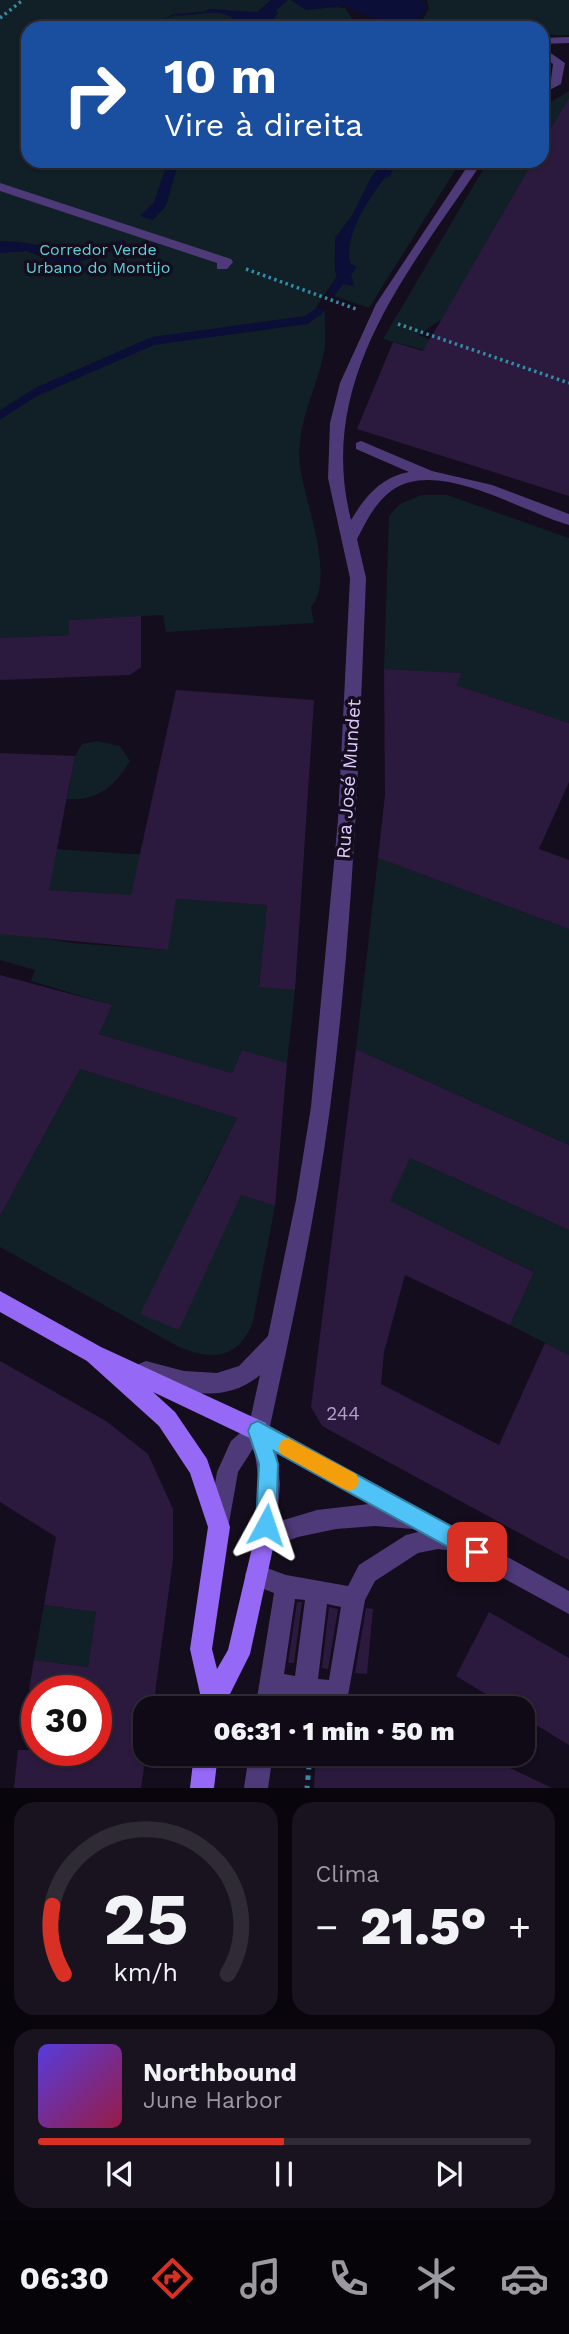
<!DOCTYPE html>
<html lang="pt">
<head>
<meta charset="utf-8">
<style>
	:root { --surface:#0f0a16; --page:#18131f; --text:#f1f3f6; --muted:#9b9aa1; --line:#2f2b35; --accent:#d93025 }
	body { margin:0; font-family:"Work Sans",sans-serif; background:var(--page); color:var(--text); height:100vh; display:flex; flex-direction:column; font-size:26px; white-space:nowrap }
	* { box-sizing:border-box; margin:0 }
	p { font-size:23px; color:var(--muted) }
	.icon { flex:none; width:38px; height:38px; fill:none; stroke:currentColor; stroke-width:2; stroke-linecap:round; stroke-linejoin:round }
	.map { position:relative; height:1788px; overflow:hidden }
	.sheet { display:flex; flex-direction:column; gap:14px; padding:14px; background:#08060c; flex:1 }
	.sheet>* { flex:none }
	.banner { position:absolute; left:21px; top:21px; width:528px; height:147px; border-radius:21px; box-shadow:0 2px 5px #0004,0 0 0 2px var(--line); background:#1a4fa0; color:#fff; overflow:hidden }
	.speed { position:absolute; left:21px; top:1675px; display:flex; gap:14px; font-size:35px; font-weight:700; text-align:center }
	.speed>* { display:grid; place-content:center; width:91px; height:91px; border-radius:50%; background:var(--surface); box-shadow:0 2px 5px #0004,0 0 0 2px var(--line); line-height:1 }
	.speed .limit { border:10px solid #d22; background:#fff; color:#111 }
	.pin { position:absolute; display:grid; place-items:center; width:60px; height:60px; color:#fff; margin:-30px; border-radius:14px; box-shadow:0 4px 10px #0006 }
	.me { position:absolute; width:77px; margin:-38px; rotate:5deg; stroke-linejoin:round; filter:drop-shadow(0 0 5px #0008) }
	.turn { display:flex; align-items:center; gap:24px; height:147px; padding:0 28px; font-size:32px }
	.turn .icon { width:91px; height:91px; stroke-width:2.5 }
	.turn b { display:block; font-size:49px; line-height:60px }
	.big { font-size:52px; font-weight:800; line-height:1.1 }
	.sheet .card { flex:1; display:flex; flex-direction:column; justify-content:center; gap:10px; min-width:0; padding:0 24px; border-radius:21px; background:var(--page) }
	.sheet .dial { align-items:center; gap:0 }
	.dial svg { height:182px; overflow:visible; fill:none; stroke:var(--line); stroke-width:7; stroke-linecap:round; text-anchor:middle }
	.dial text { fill:var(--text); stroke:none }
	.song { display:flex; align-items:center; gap:21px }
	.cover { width:84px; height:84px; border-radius:10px; background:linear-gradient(135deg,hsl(250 70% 55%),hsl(340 70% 35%)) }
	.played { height:7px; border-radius:4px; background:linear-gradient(90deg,var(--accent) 50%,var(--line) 50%) }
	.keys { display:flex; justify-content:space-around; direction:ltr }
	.heat { display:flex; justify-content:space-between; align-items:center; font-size:38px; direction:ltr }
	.sheet .tiles { flex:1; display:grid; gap:14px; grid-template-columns:1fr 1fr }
	.card:last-child { grid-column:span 2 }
	.trip { position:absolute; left:133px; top:1696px; width:402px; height:70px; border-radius:21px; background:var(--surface); box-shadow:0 2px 5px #0004,0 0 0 2px var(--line); font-weight:800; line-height:70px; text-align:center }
	.tabs { display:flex; height:112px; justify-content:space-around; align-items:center; background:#060409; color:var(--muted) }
	.tabs .icon { width:49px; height:49px }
	.tabs .current { color:var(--accent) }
	.tabs b { font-size:32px; color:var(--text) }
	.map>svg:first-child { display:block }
	.green { fill:#102026 }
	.water { fill:#0b0e37 }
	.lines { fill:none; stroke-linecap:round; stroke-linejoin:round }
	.stream { stroke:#0b0e37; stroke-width:8 }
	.building { fill:#2b1a3d }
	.path-far1 { stroke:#348ca8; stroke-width:3.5; stroke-dasharray:2.5 3.5; stroke-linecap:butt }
	.path { stroke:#348ca8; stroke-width:5; stroke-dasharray:4.5 6; stroke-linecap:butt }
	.service { fill:#4f3a79; fill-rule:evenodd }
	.minor { fill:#4f3a79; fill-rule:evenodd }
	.secondary { fill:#9668f6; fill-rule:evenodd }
	.route { fill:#4fc3f7; stroke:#337fa1; stroke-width:2 }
	.slow { fill:#f59e0b }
	.labels { text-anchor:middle; stroke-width:7; stroke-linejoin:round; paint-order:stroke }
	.far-park-label { font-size:16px; fill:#5dd1d7; stroke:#140d1d }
	.street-label { font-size:19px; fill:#dfcbfc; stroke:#140d1d }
	.near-number-label { font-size:19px; fill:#b29fcc }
</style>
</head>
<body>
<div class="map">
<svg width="569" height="1788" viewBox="0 0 569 1788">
	<rect width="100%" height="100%" fill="#140d1d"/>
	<!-- green -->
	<path class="green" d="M0,0H272L284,3L287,0H417L333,7L345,8L358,28H28V161H386L372,176L352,216L335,238C336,249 333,268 337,276L316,307L325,312C324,323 326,334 325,345C320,386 295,420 300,466C305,502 336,579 311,607L314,623L166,632L163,615L70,620L69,635L0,638Z
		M427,0H569V35H543L542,28H418L429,8Z
		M569,91V104L542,144V107Z
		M397,161H461L369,308L334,296L343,284L353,285L350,274L354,272C333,233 377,191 397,161Z
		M488,161H533L442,319L418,335L569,389L383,339Z
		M422,495H447L569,538V723L456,685L462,673L384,669L389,516L400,504Z
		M97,741L120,746L130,761C115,786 98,801 67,799L75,756L82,744Z
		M39,848L180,857L176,899L267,905L259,986L295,990L287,1063L242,1050L232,1073L99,1034L111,1005L31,981L35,970L0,960V931L72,943L168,950L80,892L31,889Z
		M378,858L569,929V1145L356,1049Z
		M80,1069L237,1118L204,1183L275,1206L253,1321C240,1359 212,1361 179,1347L0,1247V1216Z
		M346,1129L569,1230V1355L510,1325L534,1272L383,1198L342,1169Z
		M44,1605L96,1612L88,1667L34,1660Z"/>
	<!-- water -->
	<path class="water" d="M271,0H287L276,11L278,13L273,20L297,28L279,24L273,28H229L234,19C215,6 194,18 175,15C165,21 117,30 110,25L124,21H159L174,14L203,12L210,9L257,12Z
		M291,0H423L427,8L413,25L369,17L345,6L306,10Z
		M168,161H179L166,206L153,220L140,216L154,202Z
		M386,161H397L390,176L383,179C366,205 347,229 349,263L357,267L351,274L354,286L343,284L334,296L328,292L337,276C333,268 336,249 335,238L352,216L372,176Z
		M0,241C39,240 70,260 109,246L114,250L70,265L71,269L27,251L0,253Z"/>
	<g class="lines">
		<!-- stream -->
		<path class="stream" d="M98,251L122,244
			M0,415L36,392L153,341L306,320L319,311"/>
	</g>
	<!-- building -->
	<path class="building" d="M569,98V496L357,429L393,342L423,351L533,161H542V144Z
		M141,616V667L130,675L0,680V638L69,635V620Z
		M384,669L462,673L456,685L569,723V782L539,849L569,860V929L378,858L385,795Z
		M176,690L314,700L295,990L259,987L267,905L176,899L168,950L0,934V753L75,756L49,890L131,895Z
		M0,975L112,1005L99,1034L232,1073L242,1050L287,1063L275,1206L241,1195L179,1330L140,1314L237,1118L80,1069L0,1216Z
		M356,1049L569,1145V1230L410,1158L390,1201L534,1272L510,1325L405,1275L384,1352L381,1384L499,1445L545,1343L569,1355V1560L322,1426L311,1407Z
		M0,1361L106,1421L148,1454L173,1509V1560L153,1708H145L146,1754L141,1788H14L18,1750H96V1690H29L34,1660L88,1667L96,1612L44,1605L56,1537L0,1502Z
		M297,1602H302L294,1663H288Z
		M329,1607L338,1609L328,1669L322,1668Z
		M366,1608L373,1609L367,1674L355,1673Z
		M489,1612L569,1658V1745L523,1717V1708H509L456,1676Z
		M316,1754H370L412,1768L419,1754H481L552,1788H314Z"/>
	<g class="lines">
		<!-- path-far1 -->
		<path class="path-far1" d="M0,18L23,0
			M246,269L356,309
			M398,324L569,383"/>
		<!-- path -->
		<path class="path" d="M299,1754L310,1755L307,1788"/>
		<!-- service -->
		<path class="service" d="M0,183L231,259L233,262L227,269H217V263L0,191Z
			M438,1527L461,1532L464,1540L461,1548L453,1551L438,1549L418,1553L375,1581L365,1600L347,1701L339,1705L284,1697L273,1708L261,1706L257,1698L274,1593L248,1583L245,1575L248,1567L256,1564L286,1575L348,1586L359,1565L406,1535ZM295,1599L305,1600L295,1676L284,1674ZM327,1604L341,1607L329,1680L318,1679Z
			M249,1754H273L268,1788H244Z"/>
		<!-- minor -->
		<path class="minor" d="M569,37V43L542,44V38Z
			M542,47L565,63L561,84L542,94V86L551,80L553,64L542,56Z
			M471,161H483C409,271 315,379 351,520C365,497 381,477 409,472L356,449V443L361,441L432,471L492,485L569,514V525C522,512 437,457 391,491C374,504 366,522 357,539L366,578C359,755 353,932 330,1108C316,1215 293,1320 270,1426L569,1591V1614L413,1529L375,1526L336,1529L298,1537L264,1550L256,1547L253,1539L259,1484L254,1447L238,1472L227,1534L219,1537L211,1534L208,1526L217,1472L231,1441L249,1425L260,1375C226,1404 184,1393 146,1381L139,1378L136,1371L139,1364L146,1361L184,1371L217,1373L239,1366L268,1336L296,1200L311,1107L338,820L350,578L328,478L330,423L340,383L376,304ZM277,1453L369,1504L317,1510L277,1522L280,1484Z"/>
		<!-- secondary -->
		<path class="secondary" d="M0,1291L101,1347L266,1423L269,1431L266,1439L258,1442L153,1392L175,1412L207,1459L230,1527L212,1649L217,1669L228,1650L256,1531L264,1528L272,1531L275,1539L250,1654L223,1708H199L201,1698L190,1649L208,1527L190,1473L159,1426L87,1361L0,1312Z
			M194,1754H218L214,1788H190Z"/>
	</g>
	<!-- route -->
	<path class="route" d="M258,1421L484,1544L487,1552L484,1559L477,1562L470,1559L274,1451L278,1464L276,1525L273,1533L266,1535L259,1533L256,1525L259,1464L248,1431L251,1424Z"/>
	<!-- slow -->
	<path class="slow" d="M288,1438L356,1474L359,1481L356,1488L349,1491L342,1488L281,1454L278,1448L281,1441Z"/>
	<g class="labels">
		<!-- far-park labels -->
		<g class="far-park-label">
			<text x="98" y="255">Corredor Verde<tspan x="98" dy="18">Urbano do Montijo</tspan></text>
		</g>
		<!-- street labels -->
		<g class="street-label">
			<text transform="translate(348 779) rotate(-86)" y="7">Rua José Mundet</text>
		</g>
		<!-- near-number labels -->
		<g class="near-number-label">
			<text x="343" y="1420">244</text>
		</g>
	</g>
</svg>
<div class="speed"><div class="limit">30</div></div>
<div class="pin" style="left:477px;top:1552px;background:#d93025"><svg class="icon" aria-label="arrive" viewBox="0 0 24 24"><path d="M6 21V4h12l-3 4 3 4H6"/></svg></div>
<svg class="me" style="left:266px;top:1525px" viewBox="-20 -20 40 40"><path d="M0-17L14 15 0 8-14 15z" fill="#4fc3f7" stroke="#fff" stroke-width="4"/></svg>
<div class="trip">06:31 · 1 min · 50 m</div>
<div class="banner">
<div class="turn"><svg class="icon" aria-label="right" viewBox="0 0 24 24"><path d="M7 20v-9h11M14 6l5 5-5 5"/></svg><div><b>10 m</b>Vire à direita</div></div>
</div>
</div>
<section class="sheet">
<div class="tiles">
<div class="card dial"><svg viewBox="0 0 100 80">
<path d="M14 69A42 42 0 1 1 86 69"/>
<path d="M14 69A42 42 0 0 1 9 39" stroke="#d93025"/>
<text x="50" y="56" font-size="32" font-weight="700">25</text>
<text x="50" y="72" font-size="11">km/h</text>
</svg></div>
<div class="card"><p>Clima</p>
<div class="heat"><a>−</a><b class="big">21.5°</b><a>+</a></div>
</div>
<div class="card">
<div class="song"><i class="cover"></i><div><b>Northbound</b><p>June Harbor</p></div></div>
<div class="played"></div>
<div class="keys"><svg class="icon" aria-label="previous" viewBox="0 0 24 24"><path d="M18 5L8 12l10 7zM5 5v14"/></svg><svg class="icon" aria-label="pause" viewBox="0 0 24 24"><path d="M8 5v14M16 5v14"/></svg><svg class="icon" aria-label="next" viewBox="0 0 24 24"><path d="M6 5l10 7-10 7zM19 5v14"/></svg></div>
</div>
</div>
</section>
<nav class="tabs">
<b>06:30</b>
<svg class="icon current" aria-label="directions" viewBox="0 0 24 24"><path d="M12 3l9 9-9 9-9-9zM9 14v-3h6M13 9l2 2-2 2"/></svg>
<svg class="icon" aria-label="music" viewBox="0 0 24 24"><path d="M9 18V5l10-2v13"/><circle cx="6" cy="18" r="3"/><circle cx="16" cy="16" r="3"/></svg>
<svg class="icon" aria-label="phone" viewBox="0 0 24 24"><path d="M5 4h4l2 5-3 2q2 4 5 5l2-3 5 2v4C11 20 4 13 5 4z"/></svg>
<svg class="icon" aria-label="climate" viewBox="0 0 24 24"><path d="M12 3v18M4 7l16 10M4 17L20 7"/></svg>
<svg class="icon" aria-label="car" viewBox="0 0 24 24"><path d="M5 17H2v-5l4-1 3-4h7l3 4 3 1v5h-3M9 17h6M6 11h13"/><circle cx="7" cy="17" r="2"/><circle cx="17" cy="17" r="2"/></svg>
</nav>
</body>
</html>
